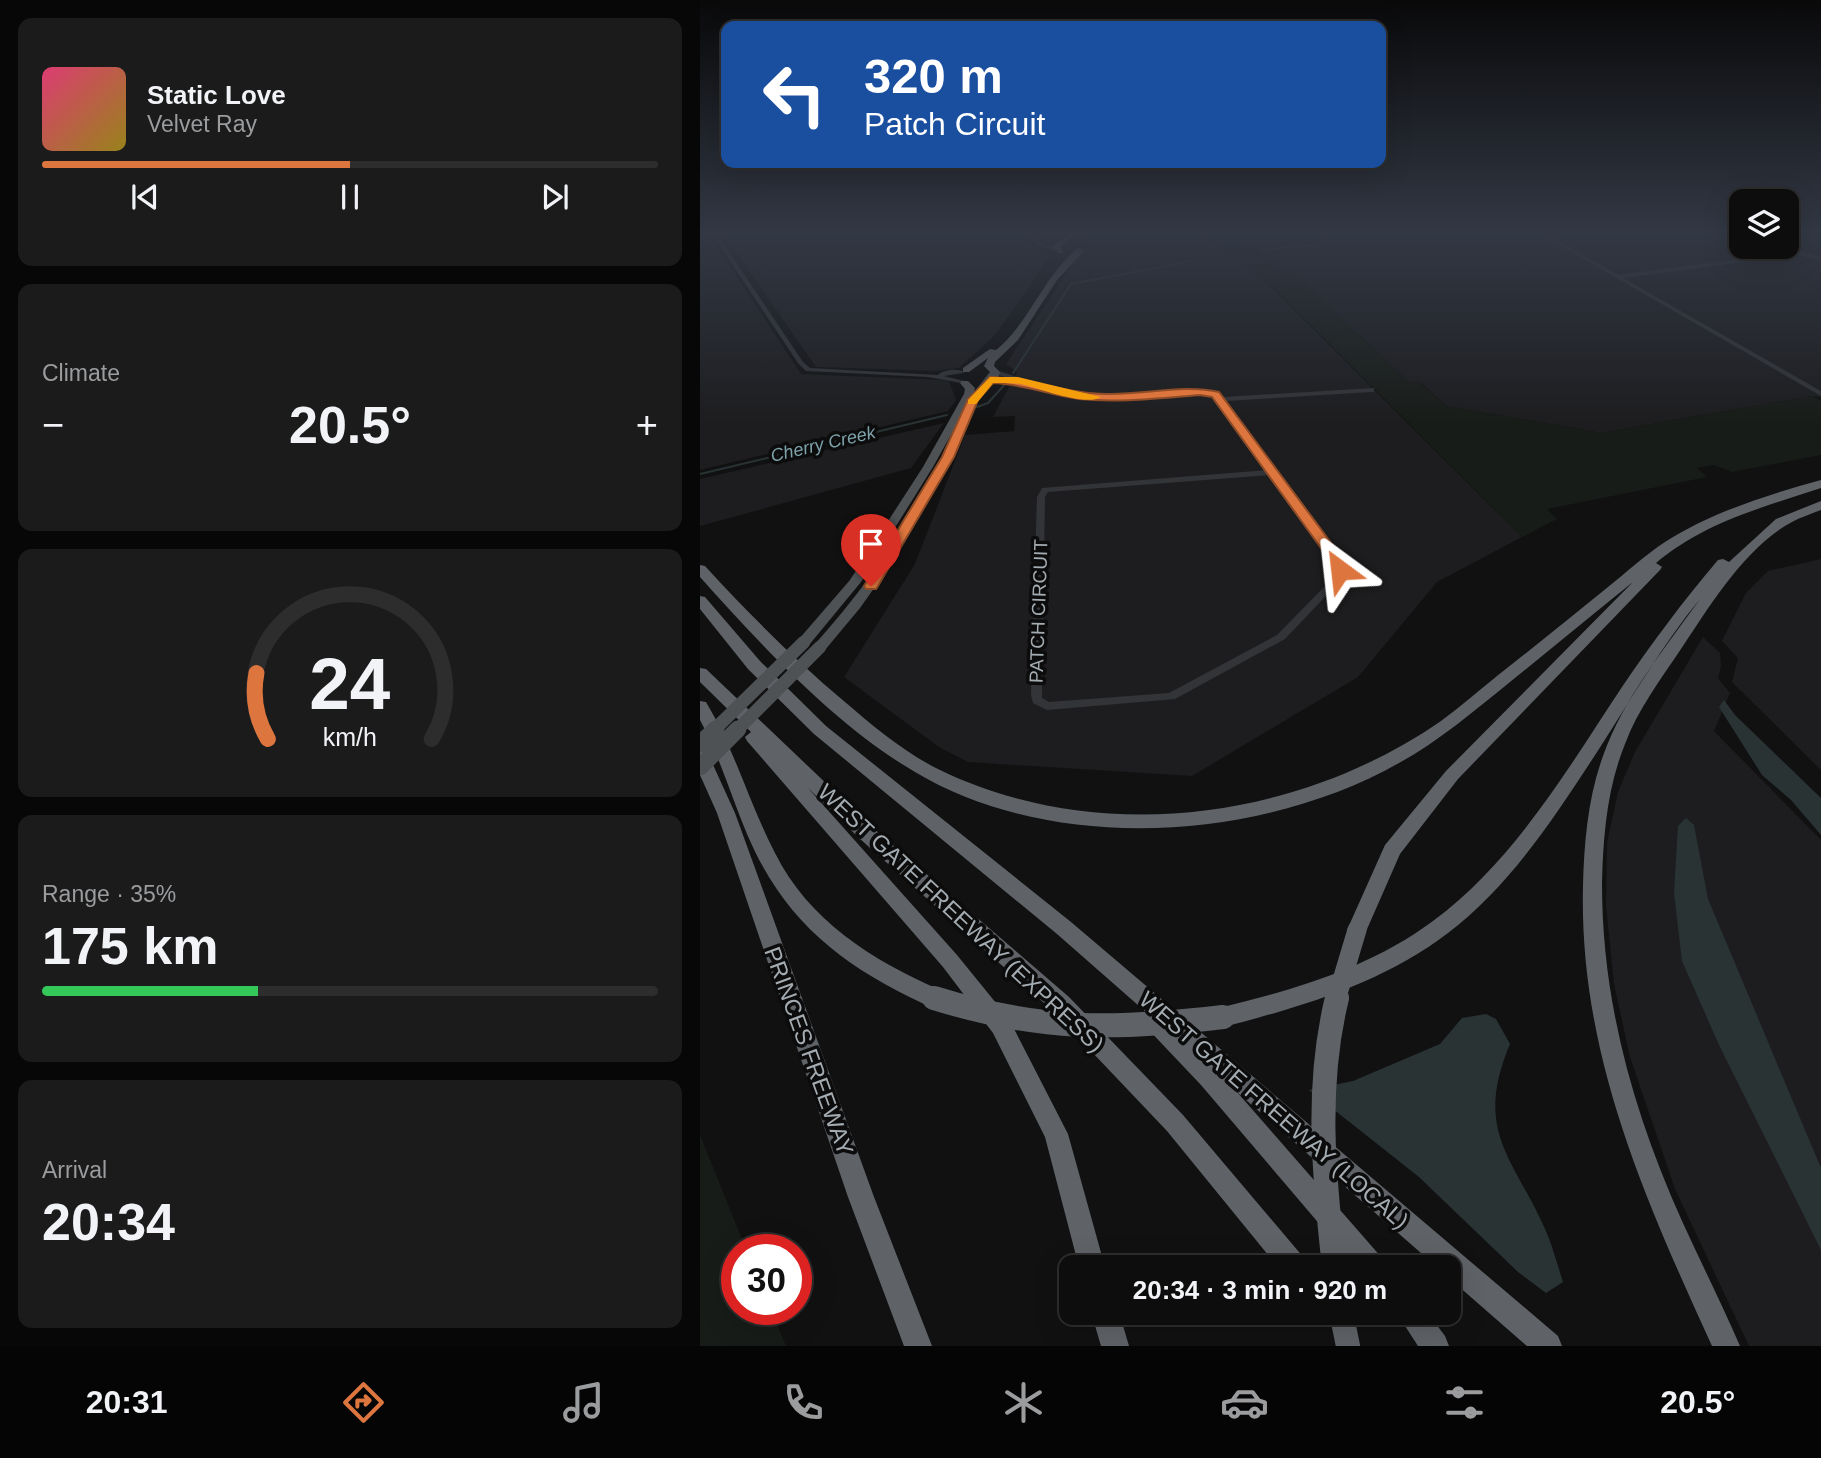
<!DOCTYPE html>
<html lang="en">
<head>
<meta charset="utf-8">
<style>
	:root { --surface:#0d0d0e; --page:#1b1b1c; --text:#f1f3f6; --muted:#9a9c9e; --line:#2d2d2e; --accent:#dd763e }
	body { margin:0; font-family:Helvetica,sans-serif; background:var(--page); color:var(--text); height:100vh; display:flex; flex-direction:column; font-size:26px; white-space:nowrap }
	* { box-sizing:border-box; margin:0 }
	p { font-size:23px; color:var(--muted) }
	.icon { flex:none; width:38px; height:38px; fill:none; stroke:currentColor; stroke-width:2; stroke-linecap:round; stroke-linejoin:round }
	.map { position:relative; flex:1; overflow:hidden }
	.side { display:flex; flex-direction:column; gap:18px; padding:18px; background:#070708; width:700px }
	.side>* { flex:none }
	.banner { position:absolute; left:21px; top:21px; width:665px; height:147px; border-radius:14px; box-shadow:0 7px 28px #0002,0 0 0 2px var(--line); background:#1a4fa0; color:#fff; overflow:hidden }
	.buttons { position:absolute; left:1029px; top:189px; display:grid; gap:14px }
	.buttons a { display:grid; place-items:center; width:70px; height:70px; border-radius:14px; background:var(--surface); box-shadow:0 7px 28px #0002,0 0 0 2px var(--line); font-size:35px }
	.speed { position:absolute; left:21px; top:1234px; display:flex; gap:14px; font-size:35px; font-weight:700; text-align:center }
	.speed>* { display:grid; place-content:center; width:91px; height:91px; border-radius:50%; background:var(--surface); box-shadow:0 7px 28px #0002,0 0 0 2px var(--line); line-height:1 }
	.speed .limit { border:10px solid #d22; background:#fff; color:#111 }
	.pin { position:absolute; display:grid; place-items:center; width:60px; height:60px; color:#fff; margin:-72px -30px; border-radius:50% 50% 50% 0; rotate:-45deg; box-shadow:0 0 7px #0007 }
	.pin .icon { rotate:45deg }
	.me { position:absolute; width:77px; margin:-38px; rotate:330deg; stroke-linejoin:round; filter:drop-shadow(0 0 5px #0008) }
	.turn { display:flex; align-items:center; gap:24px; height:147px; padding:0 28px; font-size:32px }
	.turn .icon { width:91px; height:91px; stroke-width:2.5 }
	.turn b { display:block; font-size:49px; line-height:60px }
	.big { font-size:52px; font-weight:800; line-height:1.1 }
	.side .tile { flex:1; display:flex; flex-direction:column; justify-content:center; gap:10px; min-width:0; padding:0 24px; border-radius:14px; background:var(--page) }
	.side .dial { align-items:center; gap:0 }
	.dial svg { height:182px; overflow:visible; fill:none; stroke:var(--line); stroke-width:7; stroke-linecap:round; text-anchor:middle }
	.dial text { fill:var(--text); stroke:none }
	.song { display:flex; align-items:center; gap:21px }
	.cover { width:84px; height:84px; border-radius:10px; background:linear-gradient(135deg,hsl(340 70% 55%),hsl(50 70% 35%)) }
	.played { height:7px; border-radius:4px; background:linear-gradient(90deg,var(--accent) 50%,var(--line) 50%) }
	.keys { display:flex; justify-content:space-around; direction:ltr }
	.heat { display:flex; justify-content:space-between; align-items:center; font-size:38px; direction:ltr }
	.charge { height:10px; border-radius:5px; background:linear-gradient(90deg,#34c759 35%,var(--line) 0) }
	.trip { position:absolute; left:359px; top:1255px; width:402px; height:70px; border-radius:14px; background:var(--surface); box-shadow:0 7px 28px #0002,0 0 0 2px var(--line); font-weight:800; line-height:70px; text-align:center }
	.tabs { display:flex; height:112px; justify-content:space-around; align-items:center; background:#050506; color:var(--muted) }
	.tabs .icon { width:49px; height:49px }
	.tabs .active { color:var(--accent) }
	.tabs b { font-size:32px; color:var(--text) }
	main { display:flex; flex:1; min-height:0 }
	.map>svg:first-child { display:block }
	.built { fill:#1d1d1f }
	.green { fill:#181c18 }
	.water { fill:#293334 }
	.lines { fill:none; stroke-linecap:round; stroke-linejoin:round }
	.stream { stroke:#293334; stroke-width:2 }
	.minor { fill:#323437; fill-rule:evenodd }
	.major { fill:#4f5255; fill-rule:evenodd }
	.highway { fill:#5f6367; fill-rule:evenodd }
	.major-bridge-far1 { stroke:#4f5255; stroke-width:13 }
	.major-bridge { stroke:#4f5255; stroke-width:17 }
	.highway-bridge-far1 { stroke:#5f6367; stroke-width:19 }
	.highway-bridge { stroke:#5f6367; stroke-width:24 }
	.route { fill:#dd763e; stroke:#904d28; stroke-width:2 }
	.slow { fill:#f59e0b }
	.labels { text-anchor:middle; stroke-width:7; stroke-linejoin:round; paint-order:stroke }
	.far-water-label { font-size:18px; font-style:italic; fill:#7ea2a9; stroke:#0c0c0d }
	.street-label { font-size:19px; fill:#a4acb1; stroke:#0c0c0d }
	.near-street-label { font-size:23px; fill:#a4acb1; stroke:#0c0c0d }
</style>
</head>
<body>
<main>
<section class="side">
<div class="tile">
<div class="song"><i class="cover"></i><div><b>Static Love</b><p>Velvet Ray</p></div></div>
<div class="played"></div>
<div class="keys"><svg class="icon" aria-label="previous" viewBox="0 0 24 24"><path d="M18 5L8 12l10 7zM5 5v14"/></svg><svg class="icon" aria-label="pause" viewBox="0 0 24 24"><path d="M8 5v14M16 5v14"/></svg><svg class="icon" aria-label="next" viewBox="0 0 24 24"><path d="M6 5l10 7-10 7zM19 5v14"/></svg></div>
</div>
<div class="tile"><p>Climate</p>
<div class="heat"><a>−</a><b class="big">20.5°</b><a>+</a></div>
</div>
<div class="tile dial"><svg viewBox="0 0 100 80">
<path d="M14 69A42 42 0 1 1 86 69"/>
<path d="M14 69A42 42 0 0 1 9 40" stroke="#dd763e"/>
<text x="50" y="56" font-size="32" font-weight="700">24</text>
<text x="50" y="72" font-size="11">km/h</text>
</svg></div>
<div class="tile"><p>Range · 35%</p><b class="big">175 km</b><div class="charge"></div></div>
<div class="tile"><p>Arrival</p><b class="big">20:34</b></div>
</section>
<div class="map">
<svg width="1121" height="1346" viewBox="0 0 1121 1346">
	<rect width="100%" height="100%" fill="#111112"/>
	<!-- built -->
	<path class="built" d="M0,234H9L101,374L241,380L249,381L256,400L248,411L0,470Z
		M24,234H319L349,256L332,284L294,336L259,368L236,371L116,367Z
		M393,234H498L564,280L822,537L737,582L658,677L492,776L268,762L239,747L144,677L215,564L265,435L314,431L315,416L293,417L317,372L306,364Z
		M532,234H1041V247H1087V234H1121V397L1112,396L901,433L746,406L721,383L709,382L599,279Z
		M244,423L211,468L0,526V479Z
		M1121,559V770L1032,682L1038,658L1022,641L1046,593L1068,571Z
		M1003,637L1020,653L1021,666L1018,678L1030,693L1014,731L1121,840V1346H1049L975,1189L930,1057L914,984L906,905L907,843L918,792L935,752Z"/>
	<!-- green -->
	<path class="green" d="M498,234H532L553,248L618,241L631,234H651L629,246L562,254L599,279L709,382L720,383L746,406L901,433L1112,396L1121,401V455L1032,472L1014,465L997,468L1007,477L847,509L857,519L822,537L572,286Z
		M0,1135L46,1249L37,1250V1309H71L86,1346H0Z"/>
	<!-- water -->
	<path class="water" d="M1024,700L1035,715L1121,798V835L1091,800L1062,775L1019,707Z
		M986,818L994,825L1008,899L1121,1168V1250L1019,1045L982,961L974,893L978,826Z
		M786,1014L796,1019L810,1044C772,1134 816,1159 848,1236C854,1251 858,1267 863,1282L846,1293L818,1272L719,1177L609,1090L653,1081L740,1044L762,1018Z"/>
	<g class="lines">
		<!-- stream -->
		<path class="stream" d="M561,250L620,244L642,234
			M313,373L371,284L493,261
			M277,407L288,403L306,383
			M0,474L247,415"/>
		<!-- minor -->
		<path class="minor" d="M12,234H17L103,362L110,368L238,375C242,370 259,368 264,372L263,373L244,376L264,381L261,383L228,377L106,371L98,363Z
			M326,234H331L343,244L359,249L356,251L339,246Z
			M840,234H846L918,275L1098,251L1121,257V261L1098,255L923,278L1121,391V396Z
			M295,370C309,374 322,379 336,383C376,394 419,397 460,392C480,390 504,384 523,397L674,388V392H671L526,401L643,562L645,570L642,579L585,639L475,699L347,710L333,703L331,695L337,497L342,488L568,470L518,401C502,388 481,394 461,396C403,403 347,393 293,373L292,372ZM571,475L633,562L635,570L633,578L577,635L469,693L349,702L342,698L345,497L348,492Z"/>
		<!-- major -->
		<path class="major" d="M369,234H377L360,246L364,253H358L352,246Z
			M378,248L385,250L357,280L318,340L295,362L294,366L300,372L299,376L288,387L275,406L249,464L194,560L160,608L125,650H115L113,647L115,644C173,580 223,504 257,424L233,467L161,582L109,645H99L97,642L99,639L150,580L223,467L264,394L265,389L260,383L262,381H268L275,388L274,392L290,372L284,366L288,358L269,372H263V368L290,349L296,350C331,321 343,276 378,248Z"/>
		<!-- highway -->
		<path class="highway" d="M1121,480V488C1061,508 1005,522 956,563L962,567L960,570L758,779L700,854L664,936L657,938L650,936L647,930L685,845L746,771L933,582C892,615 851,649 810,682C774,711 739,741 699,763C561,841 354,855 215,772C136,726 61,645 0,577V565L5,566C49,614 95,660 145,702C174,727 205,753 240,770C399,847 598,820 741,721C760,707 778,691 797,676C834,647 871,617 908,587C927,572 945,555 965,542C1012,512 1067,495 1121,480Z
			M1121,501V510C1111,514 1101,517 1092,522C1046,546 1009,607 981,649C961,679 938,709 925,744C907,788 903,837 902,884C902,1003 934,1114 982,1221C1001,1263 1022,1304 1040,1346H1012C944,1197 879,1053 883,886C884,843 888,797 903,756C923,699 965,648 1000,599C962,645 932,698 899,749C856,815 811,885 748,933C683,983 601,1007 523,1027L515,1024L512,1017L515,1010L523,1007C597,989 671,967 733,921C814,861 867,770 922,687C952,643 983,601 1018,560L1023,559L1029,562L1076,519Z
			M0,596L5,597L60,661L126,726L371,922L858,1336L862,1346H827L749,1278V1267H737L537,1092L682,1258L686,1267H656L501,1085L446,1027L443,1020L447,1013L357,934L114,734L48,669L0,609Z
			M0,668L6,669L173,828L369,997L483,1115L604,1258L608,1267H578L467,1131L353,1011L159,838L108,788L257,955L309,1019L368,1134L405,1267H379L345,1137L293,1033L243,967L47,741L45,737L51,732L0,682Z
			M0,701L6,702C35,750 49,803 75,853C109,921 172,960 240,990L243,997L240,1004L232,1007L224,1004C141,965 84,921 47,834C31,796 20,757 0,720Z
			M0,750L6,752L9,756L35,813L174,1197L232,1346H204L148,1197L17,813L0,775Z
			M391,1312H419L429,1346H401Z
			M696,1312H727L745,1336L749,1346H718Z"/>
		<!-- major-bridge-far1 -->
		<path class="major-bridge-far1" d="M14,730L104,642
			M37,730L120,647"/>
		<!-- major-bridge -->
		<path class="major-bridge" d="M0,744L16,729
			M0,767L38,729"/>
		<!-- highway-bridge-far1 -->
		<path class="highway-bridge-far1" d="M232,997L240,1000
			M636,1000L657,930"/>
		<!-- highway-bridge -->
		<path class="highway-bridge" d="M234,998C340,1031 414,1030 523,1017
			M634,1267C624,1177 615,1087 637,998
			M641,1312L648,1346"/>
	</g>
	<!-- sky -->
	<linearGradient id="sky" x2="0" y2="1"><stop stop-color="#09090a"/><stop offset="0.55" stop-color="#323844"/><stop offset="1" stop-color="#323844" stop-opacity="0"/></linearGradient>
	<rect width="1121" height="423" fill="url(#sky)"/>
	<!-- route -->
	<path class="route" d="M290,377C330,378 367,394 407,394C444,395 483,384 519,392L643,559L647,570L640,574L635,573L631,562L512,397L500,395C460,398 419,403 379,399C349,395 324,384 293,383L278,400L254,457L178,586L176,589H166L164,586L242,457L268,399Z"/>
	<!-- slow -->
	<path class="slow" d="M290,377H318L401,397C386,407 339,388 321,384C312,383 302,383 293,383L276,404H268V400Z"/>
	<g class="labels">
		<!-- far-water labels -->
		<g class="far-water-label">
			<text transform="translate(123 444) rotate(-13)" y="6">Cherry Creek</text>
		</g>
		<!-- street labels -->
		<g class="street-label">
			<text transform="translate(338 611) rotate(-88)" y="7">PATCH CIRCUIT</text>
		</g>
		<!-- near-street labels -->
		<g class="near-street-label">
			<text transform="translate(261 918) rotate(43)" y="8">WEST GATE FREEWAY (EXPRESS)</text>
			<text transform="translate(109 1051) rotate(70)" y="8">PRINCES FREEWAY</text>
			<text transform="translate(574 1110) rotate(41)" y="8">WEST GATE FREEWAY (LOCAL)</text>
		</g>
	</g>
</svg>
<div class="buttons">
<a><svg class="icon" aria-label="layers" viewBox="0 0 24 24"><path d="M12 4l9 5-9 5-9-5zM3 14l9 5 9-5"/></svg></a>
</div>
<div class="speed"><div class="limit">30</div></div>
<div class="pin" style="left:171px;top:586px;background:#d93025"><svg class="icon" aria-label="arrive" viewBox="0 0 24 24"><path d="M6 21V4h12l-3 4 3 4H6"/></svg></div>
<svg class="me" style="left:640px;top:570px" viewBox="-20 -20 40 40"><path d="M0-17L14 15 0 8-14 15z" fill="#dd763e" stroke="#fff" stroke-width="4"/></svg>
<div class="trip">20:34 · 3 min · 920 m</div>
<div class="banner">
<div class="turn"><svg class="icon" aria-label="left" viewBox="0 0 24 24"><path d="M17 20v-9H6M10 6l-5 5 5 5"/></svg><div><b>320 m</b>Patch Circuit</div></div>
</div>
</div>
</main>
<nav class="tabs">
<b>20:31</b>
<svg class="icon active" aria-label="directions" viewBox="0 0 24 24"><path d="M12 3l9 9-9 9-9-9zM9 14v-3h6M13 9l2 2-2 2"/></svg>
<svg class="icon" aria-label="music" viewBox="0 0 24 24"><path d="M9 18V5l10-2v13"/><circle cx="6" cy="18" r="3"/><circle cx="16" cy="16" r="3"/></svg>
<svg class="icon" aria-label="phone" viewBox="0 0 24 24"><path d="M5 4h4l2 5-3 2q2 4 5 5l2-3 5 2v4C11 20 4 13 5 4z"/></svg>
<svg class="icon" aria-label="climate" viewBox="0 0 24 24"><path d="M12 3v18M4 7l16 10M4 17L20 7"/></svg>
<svg class="icon" aria-label="car" viewBox="0 0 24 24"><path d="M5 17H2v-5l4-1 3-4h7l3 4 3 1v5h-3M9 17h6M6 11h13"/><circle cx="7" cy="17" r="2"/><circle cx="17" cy="17" r="2"/></svg>
<svg class="icon" aria-label="filters" viewBox="0 0 24 24"><path d="M4 7h16M4 17h16"/><circle cx="9" cy="7" r="2"/><circle cx="15" cy="17" r="2"/></svg>
<b>20.5°</b>
</nav>
</body>
</html>
